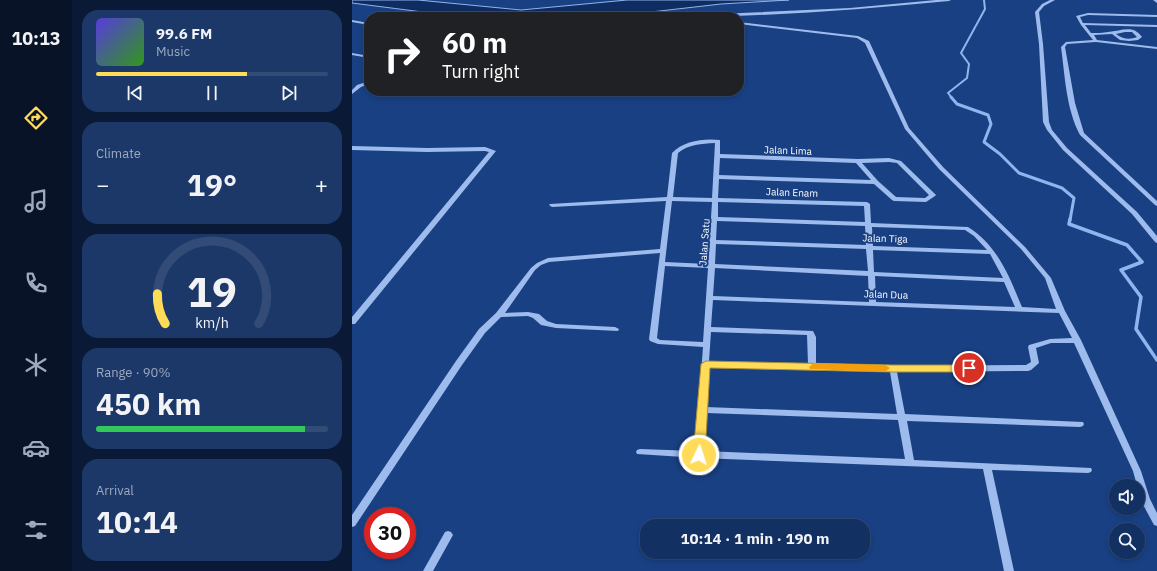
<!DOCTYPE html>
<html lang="en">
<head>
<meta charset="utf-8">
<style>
	:root { --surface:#133062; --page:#1c3868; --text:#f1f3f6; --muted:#9da9be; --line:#324b77; --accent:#ffdb58 }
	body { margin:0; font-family:"IBM Plex Sans",sans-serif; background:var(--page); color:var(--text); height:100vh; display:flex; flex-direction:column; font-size:15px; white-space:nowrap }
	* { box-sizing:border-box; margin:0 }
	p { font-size:13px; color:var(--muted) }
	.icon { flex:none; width:22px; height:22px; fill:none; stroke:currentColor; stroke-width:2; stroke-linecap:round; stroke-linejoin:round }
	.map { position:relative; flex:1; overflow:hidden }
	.sheet { display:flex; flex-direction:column; gap:10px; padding:10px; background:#0a1a36; width:280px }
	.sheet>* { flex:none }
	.banner { position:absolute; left:12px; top:12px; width:380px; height:84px; border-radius:16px; box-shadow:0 2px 6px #0003,0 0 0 1px var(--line); background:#202124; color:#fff; overflow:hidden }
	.controls { position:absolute; left:757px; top:479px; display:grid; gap:8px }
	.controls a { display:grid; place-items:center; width:36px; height:36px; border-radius:50%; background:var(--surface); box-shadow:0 2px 6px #0003,0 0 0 1px var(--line); font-size:20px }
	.speed { position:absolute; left:12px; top:507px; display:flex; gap:8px; font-size:20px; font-weight:700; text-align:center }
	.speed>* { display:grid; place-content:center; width:52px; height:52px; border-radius:50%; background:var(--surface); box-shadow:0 2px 6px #0003,0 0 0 1px var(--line); line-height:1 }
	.speed .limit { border:6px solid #d22; background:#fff; color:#111 }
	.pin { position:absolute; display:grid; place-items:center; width:34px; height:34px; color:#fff; margin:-17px; border:2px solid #fff; border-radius:50%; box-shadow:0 1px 4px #0007 }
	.me { position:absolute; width:44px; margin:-22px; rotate:4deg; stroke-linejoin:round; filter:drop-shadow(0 0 3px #0008) }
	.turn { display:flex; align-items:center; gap:14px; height:84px; padding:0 12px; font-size:18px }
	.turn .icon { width:52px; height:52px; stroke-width:2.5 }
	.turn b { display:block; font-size:28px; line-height:34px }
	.big { font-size:30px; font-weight:700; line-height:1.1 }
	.sheet .widget { flex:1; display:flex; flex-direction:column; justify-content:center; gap:6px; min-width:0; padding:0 14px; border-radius:16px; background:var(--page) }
	.sheet .dial { align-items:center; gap:0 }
	.dial svg { height:104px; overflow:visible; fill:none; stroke:var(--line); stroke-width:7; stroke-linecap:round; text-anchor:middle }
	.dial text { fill:var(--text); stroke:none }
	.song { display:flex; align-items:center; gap:12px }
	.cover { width:48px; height:48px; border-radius:6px; background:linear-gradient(135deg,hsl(250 70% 55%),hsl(110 70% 35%)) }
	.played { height:4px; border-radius:2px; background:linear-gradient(90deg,var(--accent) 65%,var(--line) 65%) }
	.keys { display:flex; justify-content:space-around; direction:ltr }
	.heat { display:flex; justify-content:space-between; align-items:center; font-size:22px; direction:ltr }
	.charge { height:6px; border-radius:3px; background:linear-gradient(90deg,#34c759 90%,var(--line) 0) }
	.trip { position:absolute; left:288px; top:519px; width:230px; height:40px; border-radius:16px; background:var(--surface); box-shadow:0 2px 6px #0003,0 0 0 1px var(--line); font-weight:700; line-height:40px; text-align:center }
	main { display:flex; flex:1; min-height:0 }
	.tabs { display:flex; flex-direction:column; width:72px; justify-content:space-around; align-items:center; background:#081327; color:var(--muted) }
	.tabs .icon { width:28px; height:28px }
	.tabs .current { color:var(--accent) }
	.tabs b { font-size:18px; color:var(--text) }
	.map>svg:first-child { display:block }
	.water { fill:#102d61; stroke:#90b5ee }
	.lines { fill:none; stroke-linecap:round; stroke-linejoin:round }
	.stream-far2 { stroke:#90b5ee; stroke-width:2 }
	.stream-far1 { stroke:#90b5ee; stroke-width:3 }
	.stream { stroke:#90b5ee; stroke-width:3.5 }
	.minor { fill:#9dbbec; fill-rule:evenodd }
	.route { fill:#ffdb58; stroke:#a68e39 }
	.slow { fill:#f59e0b }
	.labels { text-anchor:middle; stroke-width:4; stroke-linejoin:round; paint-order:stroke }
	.street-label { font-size:10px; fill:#fff; stroke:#194083 }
</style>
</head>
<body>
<main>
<nav class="tabs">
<b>10:13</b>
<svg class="icon current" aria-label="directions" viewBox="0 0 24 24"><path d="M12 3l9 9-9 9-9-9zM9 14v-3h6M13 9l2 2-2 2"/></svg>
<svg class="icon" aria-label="music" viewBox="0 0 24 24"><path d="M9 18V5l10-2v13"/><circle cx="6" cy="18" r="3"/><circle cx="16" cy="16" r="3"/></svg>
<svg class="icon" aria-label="phone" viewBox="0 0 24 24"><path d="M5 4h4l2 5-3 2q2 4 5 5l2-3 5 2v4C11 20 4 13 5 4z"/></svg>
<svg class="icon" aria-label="climate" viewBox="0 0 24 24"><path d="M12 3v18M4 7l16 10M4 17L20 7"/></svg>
<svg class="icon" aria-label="car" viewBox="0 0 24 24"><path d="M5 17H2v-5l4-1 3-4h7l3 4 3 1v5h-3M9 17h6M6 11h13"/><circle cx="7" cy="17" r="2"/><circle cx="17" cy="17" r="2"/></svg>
<svg class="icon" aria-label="filters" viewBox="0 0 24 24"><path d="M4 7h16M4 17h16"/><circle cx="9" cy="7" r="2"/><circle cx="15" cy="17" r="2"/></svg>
</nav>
<section class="sheet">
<div class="widget">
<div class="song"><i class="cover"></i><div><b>99.6 FM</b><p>Music</p></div></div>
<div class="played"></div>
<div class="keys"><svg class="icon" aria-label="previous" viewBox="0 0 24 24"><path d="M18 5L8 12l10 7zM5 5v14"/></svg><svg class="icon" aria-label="pause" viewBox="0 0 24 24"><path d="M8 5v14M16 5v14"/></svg><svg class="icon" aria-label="next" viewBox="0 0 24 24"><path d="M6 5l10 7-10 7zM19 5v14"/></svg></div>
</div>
<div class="widget"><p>Climate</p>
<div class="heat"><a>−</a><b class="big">19°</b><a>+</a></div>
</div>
<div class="widget dial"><svg viewBox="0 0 100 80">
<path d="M14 69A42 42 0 1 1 86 69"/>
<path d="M14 69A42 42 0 0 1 8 46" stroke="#ffdb58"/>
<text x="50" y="56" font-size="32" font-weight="700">19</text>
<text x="50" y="72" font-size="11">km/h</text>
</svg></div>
<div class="widget"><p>Range · 90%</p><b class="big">450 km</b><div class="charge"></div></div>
<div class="widget"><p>Arrival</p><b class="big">10:14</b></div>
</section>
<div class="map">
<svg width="805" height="571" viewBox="0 0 805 571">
	<rect width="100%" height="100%" fill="#194083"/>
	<!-- water -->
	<path class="water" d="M0,0H66L169,10L275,0H437L369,4L255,17H110L0,3Z"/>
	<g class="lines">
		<!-- stream-far2 -->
		<path class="stream-far2" d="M600,98L596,93L615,78L617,64L609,53L633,9L632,0"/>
		<!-- stream-far1 -->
		<path class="stream-far1" d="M599,97L605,104L636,115L639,124L632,142L648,154L667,173L710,188L722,198L718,220"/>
		<!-- stream -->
		<path class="stream" d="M718,219L717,224L775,245L790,262L769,270L789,297L784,329L805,360"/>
		<!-- minor -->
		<path class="minor" d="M584,0H599L597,1C505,10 412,17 320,17L322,16L498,8Z
			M698,0H703L692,6L687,12L691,44L697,122L700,130L715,148L785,212L805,236V243L803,242L780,214L711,150L695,130L691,122L687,44L683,12L690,4Z
			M801,0H805V3Z
			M736,13L805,15V17L736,15L728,17L731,23L805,25V27L733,25L739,33C745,33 751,33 756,32C769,31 781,24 790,37L786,40L777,41L768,40L760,34L742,35L745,40L805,47V49L744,42L715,44L713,47L723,103L732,133L805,201V206L803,205L728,135C714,109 713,76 709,47L714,42L741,40L729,25L724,16ZM773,32H780L785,37C778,40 770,39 764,34Z
			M0,20L17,23V25L0,22Z
			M387,22L506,36L517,41L557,128L591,167L673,247L699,278L713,311L729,340L789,471L798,499L805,513V526L802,525L788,499L786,486H785L781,471L722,343H699L684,348L687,363L679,370L676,371L545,372L553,414L731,422L732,424L731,426L728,427L555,421L562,460L739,468L740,470L739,472L736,473L640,470L662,571H652L631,469L347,458L285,454L284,452L285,450L288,449L343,451L351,347L306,344L298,341L297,339L308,253L197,262L189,265L183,270L153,313L176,312L187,314L195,321L204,324L263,327L267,329L266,331L204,328L189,325L181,318L176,316L149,317L133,333L110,365L3,526L0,527V515L104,361L127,329L144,313L179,268L185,263L196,258L308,249L314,201L200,207L197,205L198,204L315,197L320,153C331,141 352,138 368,140V154L506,159L537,158L549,161L583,194L584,195L583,196L574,202L542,201L540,200L522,184L367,179L366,198L515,202L518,204L519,223L616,227C646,246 657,276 670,307L704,309L693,278L669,249L587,169L553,129L513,43L505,38L387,24ZM363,143L360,198L321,197L326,153C337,144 349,144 363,143ZM368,158L504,163L519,180L367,175ZM537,162L545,163L577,195L573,198L544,197L526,181L510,163ZM320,201L360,202L356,264L313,262ZM366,202L512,206L513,222L366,217ZM365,221L513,226L514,245L364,240ZM520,227L613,230L622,236L635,250L521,246ZM364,244L514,249L516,271L363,264ZM521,250L638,254L651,278L522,272ZM313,266L356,268L351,342L308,340L305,338ZM363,268L516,276L517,302L361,296ZM523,276L652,282L663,307L524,302ZM361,300L707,313L720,338L698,339L677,345L676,347L679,362L674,365L541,366L464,364V337L461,331L359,327ZM359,332L455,335L456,364L357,361ZM357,367L538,372L545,414L354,407ZM354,413L546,420L553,459L352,451Z
			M0,53L17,56V58L0,55Z
			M17,81V84L9,87L0,94V90L5,85Z
			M0,146L75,148L133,147L144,151L3,324H0V317L137,152L133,151L75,152L0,150Z
			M96,531L99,532L101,535L81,571H71L93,532Z"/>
	</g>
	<!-- route -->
	<path class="route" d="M354,361L541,365H617L622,368L617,372H541L358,368L353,455L351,458H343L341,455L349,364Z"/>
	<!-- slow -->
	<path class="slow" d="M462,363L533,365L538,368L533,372L458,369L457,367Z"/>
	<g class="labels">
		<!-- street labels -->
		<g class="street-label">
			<text transform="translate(436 150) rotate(2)" y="4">Jalan Lima</text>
			<text transform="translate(440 192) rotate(2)" y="4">Jalan Enam</text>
			<text transform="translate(533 238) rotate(2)" y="4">Jalan Tiga</text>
			<text transform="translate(352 242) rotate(-86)" y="4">Jalan Satu</text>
			<text transform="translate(534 294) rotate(2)" y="4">Jalan Dua</text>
		</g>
	</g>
</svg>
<div class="controls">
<a><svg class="icon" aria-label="sound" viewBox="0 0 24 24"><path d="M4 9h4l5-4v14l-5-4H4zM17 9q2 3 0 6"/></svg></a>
<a><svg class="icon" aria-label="search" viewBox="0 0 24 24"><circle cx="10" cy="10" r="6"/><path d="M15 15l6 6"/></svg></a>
</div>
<div class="speed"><div class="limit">30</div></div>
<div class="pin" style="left:617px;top:368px;background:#d93025"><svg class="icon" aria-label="arrive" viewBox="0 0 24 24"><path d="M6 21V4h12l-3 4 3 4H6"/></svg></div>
<svg class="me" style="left:347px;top:455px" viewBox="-20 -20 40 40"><circle r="17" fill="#ffdb58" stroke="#fff" stroke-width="3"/><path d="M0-11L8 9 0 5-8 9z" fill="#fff"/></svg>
<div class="trip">10:14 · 1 min · 190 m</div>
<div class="banner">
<div class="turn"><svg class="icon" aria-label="right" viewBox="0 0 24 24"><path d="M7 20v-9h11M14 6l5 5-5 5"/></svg><div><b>60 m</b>Turn right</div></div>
</div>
</div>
</main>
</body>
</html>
